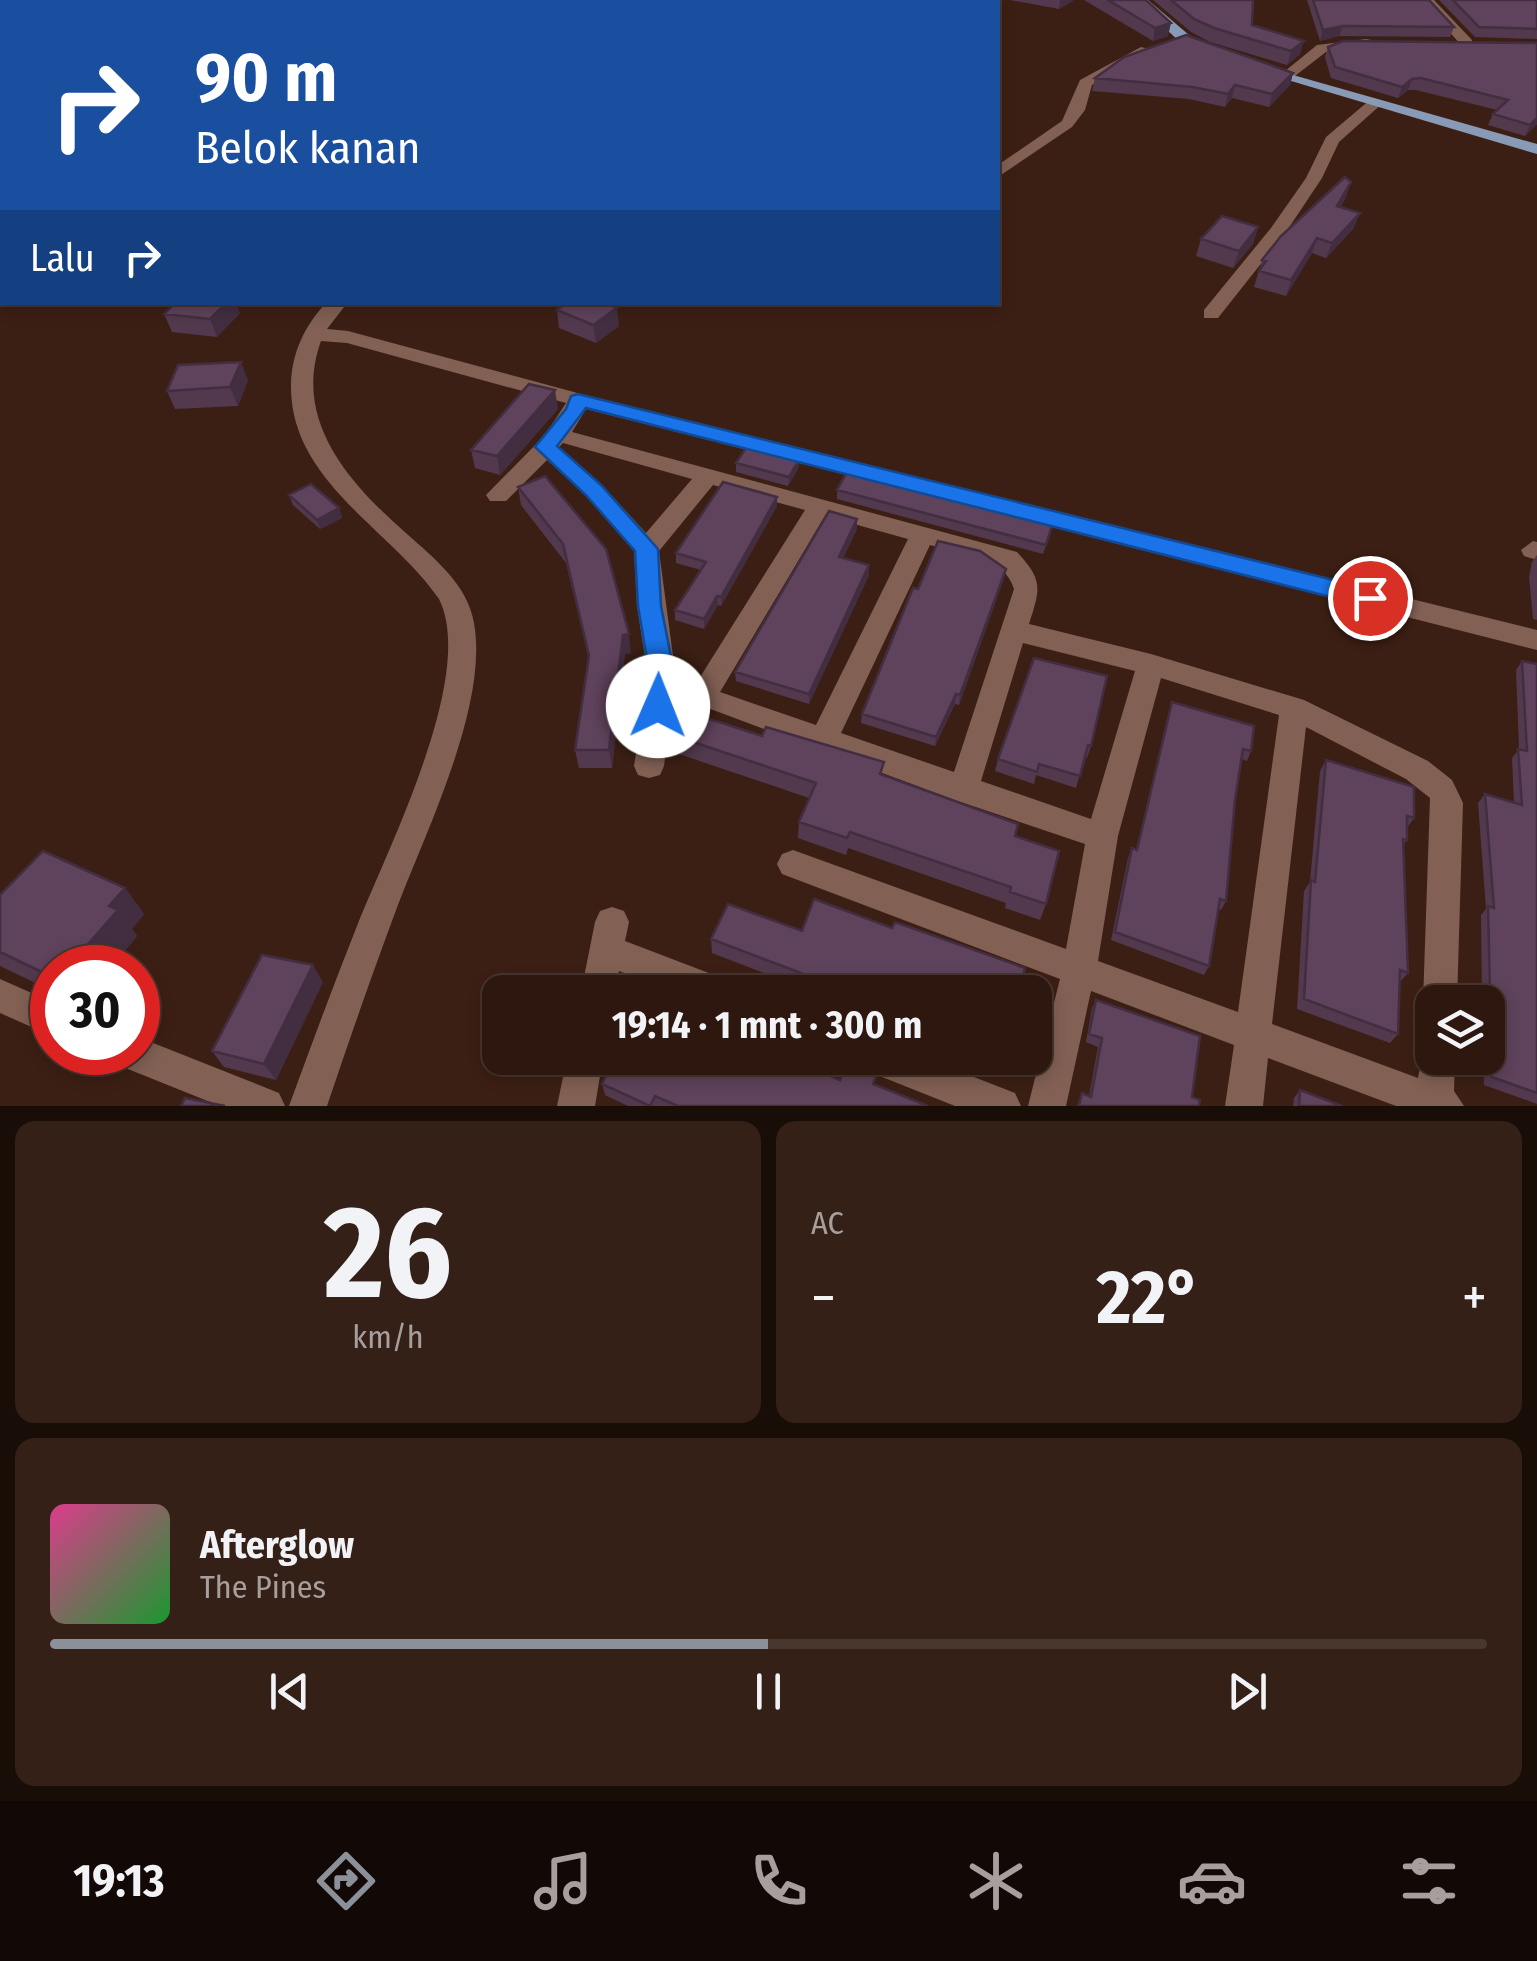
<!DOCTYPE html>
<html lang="id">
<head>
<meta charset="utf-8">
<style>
	:root { --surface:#2d170f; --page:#352018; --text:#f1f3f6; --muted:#a79f9e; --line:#48362f; --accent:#8c9099 }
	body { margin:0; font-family:"Fira Sans Condensed",sans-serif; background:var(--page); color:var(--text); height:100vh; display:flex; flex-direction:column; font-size:38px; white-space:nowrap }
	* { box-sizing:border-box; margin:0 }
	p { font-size:32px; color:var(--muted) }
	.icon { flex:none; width:55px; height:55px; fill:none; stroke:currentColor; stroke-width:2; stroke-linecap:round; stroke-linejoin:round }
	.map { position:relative; height:1106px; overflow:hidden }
	.side { display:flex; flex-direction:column; gap:15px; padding:15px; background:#190d08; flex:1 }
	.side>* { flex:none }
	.top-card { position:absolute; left:0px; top:0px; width:1000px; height:305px; box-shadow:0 5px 15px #0003,0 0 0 2px var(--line); background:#1a4fa0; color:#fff; overflow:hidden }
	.controls { position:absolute; left:1415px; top:985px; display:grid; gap:20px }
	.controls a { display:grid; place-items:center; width:90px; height:90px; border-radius:20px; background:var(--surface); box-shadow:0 5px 15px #0003,0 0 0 2px var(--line); font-size:50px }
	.speed { position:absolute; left:30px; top:945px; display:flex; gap:20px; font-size:50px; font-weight:700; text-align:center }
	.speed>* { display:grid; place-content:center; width:130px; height:130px; border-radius:50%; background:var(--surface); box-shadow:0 5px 15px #0003,0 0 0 2px var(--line); line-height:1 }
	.speed .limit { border:15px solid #d22; background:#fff; color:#111 }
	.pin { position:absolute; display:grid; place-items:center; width:85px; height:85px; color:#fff; margin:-42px; border:5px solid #fff; border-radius:50%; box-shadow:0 2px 10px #0007 }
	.me { position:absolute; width:110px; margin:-55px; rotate:1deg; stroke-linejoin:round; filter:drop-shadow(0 0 8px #0008) }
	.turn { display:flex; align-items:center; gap:35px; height:210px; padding:0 30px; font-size:45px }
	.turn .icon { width:130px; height:130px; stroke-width:2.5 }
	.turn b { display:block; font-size:70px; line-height:85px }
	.then { display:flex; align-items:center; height:95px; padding:0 30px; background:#0003; gap:20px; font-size:38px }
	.big { font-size:75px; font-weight:700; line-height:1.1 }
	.side .card { flex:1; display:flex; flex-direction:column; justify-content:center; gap:15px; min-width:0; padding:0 35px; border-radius:20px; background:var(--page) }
	.side .dial { align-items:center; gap:0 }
	.dial b { font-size:130px; line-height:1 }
	.song { display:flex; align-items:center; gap:30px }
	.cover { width:120px; height:120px; border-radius:15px; background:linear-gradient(135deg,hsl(330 70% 55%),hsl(130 70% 35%)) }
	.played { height:10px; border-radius:5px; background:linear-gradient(90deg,var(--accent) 50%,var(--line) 50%) }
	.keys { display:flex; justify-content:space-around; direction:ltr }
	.heat { display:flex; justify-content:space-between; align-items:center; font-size:55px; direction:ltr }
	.side .tiles { flex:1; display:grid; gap:15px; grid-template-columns:1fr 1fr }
	.card:last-child { grid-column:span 2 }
	.trip { position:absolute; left:482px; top:975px; width:570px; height:100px; border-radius:20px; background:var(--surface); box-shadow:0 5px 15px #0003,0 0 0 2px var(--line); font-weight:700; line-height:100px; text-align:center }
	.menu { display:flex; height:160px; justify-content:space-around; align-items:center; background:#120906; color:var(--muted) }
	.menu .icon { width:70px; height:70px }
	.menu .selected { color:var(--accent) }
	.menu b { font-size:45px; color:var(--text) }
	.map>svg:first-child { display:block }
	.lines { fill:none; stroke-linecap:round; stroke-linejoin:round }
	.minor { fill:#826054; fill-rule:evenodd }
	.primary { fill:#889ab5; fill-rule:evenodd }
	.wall { fill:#52394e }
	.shaded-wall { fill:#422e40 }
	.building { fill:#5f425b; stroke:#422e40; stroke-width:2.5 }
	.route { fill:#1a73e8; stroke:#114b97; stroke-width:2.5 }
</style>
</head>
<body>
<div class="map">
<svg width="1537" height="1106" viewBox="0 0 1537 1106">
	<rect width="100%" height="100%" fill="#3c1f14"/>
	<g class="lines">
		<!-- minor -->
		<path class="minor" d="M685,0H697L698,2H686Z
			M1421,0H1434L1472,40V46H1462Z
			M1366,39L1371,40V46L1326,52L1291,79L1279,76L1317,45Z
			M1141,47L1153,50L1092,85L1085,110L1072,127L998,177V165L1062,121L1080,80Z
			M1371,99L1384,102L1339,142L1322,178L1286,232L1218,318H1204V310L1271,228L1306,178L1326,137Z
			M0,164L2,165V175L0,174Z
			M0,214H2V224H0Z
			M327,302H348L327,329L348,331L585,395L1537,630V650L586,409L572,432L1017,552C1044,581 1040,589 1029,624L1151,654L1304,700L1428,761L1452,780L1463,803L1457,1002H1432V1016L1423,1002L1430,798L1406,779L1306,727L1272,1024L1418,1078L1424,1045L1432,1042V1058H1455L1454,1091L1464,1106H1396L1268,1058L1263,1106H1225L1234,1045L1091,991L1066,1106H1028L1060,979L782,874L777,864L782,854L793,850L1066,949L1085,844L952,799L673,695L664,766L660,775L649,778L638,775L634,766L648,677L637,606L634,551L586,495L547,460L506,501H490L486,495L545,435L566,403L347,343L321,341C292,421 350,484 407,534C434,558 468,585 474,623C489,706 424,835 395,913C371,977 349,1041 327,1106H289C311,1046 333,986 357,926C387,850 477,675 439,599C391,529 289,481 291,384C292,352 305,325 327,302ZM563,443L692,479L646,533L602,485L559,447ZM713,485L805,510L697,682L675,671L659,551ZM825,516L908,539L816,725L720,692ZM930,545C960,553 1004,555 1014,589L954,772L841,733ZM1023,643L1135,671L1091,819L981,781ZM1161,678L1279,715L1238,1012L1098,961L1118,836Z
			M1533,541L1537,542V560L1524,556L1521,550Z
			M612,907L624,911L629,922L625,941L727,980L732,992H674L619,971L615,992H581L595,922L600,911Z
			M0,979L52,1002V1036L0,1013Z
			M138,1037L279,1093L285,1106H220L118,1065L113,1052H138Z
			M567,1058H603L595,1106H557Z
			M862,1058H925L1015,1093L1021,1106H955L867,1071Z"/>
		<!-- primary -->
		<path class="primary" d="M1134,0H1148L1189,35L1219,50L1212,54L1179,41Z
			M1254,64L1537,144V154L1254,70Z"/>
	</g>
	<!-- wall -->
	<path class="wall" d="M1010,0H1074L1059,9Z
		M1084,0H1146L1168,36L1153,41Z
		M1153,0H1253L1252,25L1300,54L1287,65L1210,42L1191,32Z
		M1307,0H1429L1454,27L1450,37L1339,36L1320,41Z
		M1439,0H1537V39L1475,37Z
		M1537,43V124L1525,136L1488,125L1493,114L1497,110L1416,90H1408L1398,98L1331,78L1325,57L1328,47Z
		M1293,73L1290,85L1269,107L1232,98L1225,107L1189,99L1092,91L1095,78Z
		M1346,197L1340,207L1354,228L1326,258L1312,253L1286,296L1254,287L1262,260Z
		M1258,227L1253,244L1233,268L1196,256L1201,239Z
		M557,310L619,326L596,343L559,328Z
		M240,313L217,337L172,332L164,314Z
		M248,380L238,406L175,409L167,391Z
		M558,409L500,475L475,468L471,450Z
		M799,460L798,469L788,486L736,472V463Z
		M545,476L631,653L625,654L612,768H579L575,750L589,659L566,563L521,505L518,487Z
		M837,490L1051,532L1043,554L837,499Z
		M289,495L339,508L342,518L320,529L293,505Z
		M777,497V506L721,606L718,605L704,629L675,620V610L701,570L676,563V553Z
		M857,529L843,558L869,565V575L809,704L736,681L735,672Z
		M1537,555V620L1533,619L1529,577L1532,562Z
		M1004,578L959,705L955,704L935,746L861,723L862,714L918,589Z
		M1034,658L1091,746L1087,758L1085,757L1076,788L1036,775L1034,784L995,771L998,759Z
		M1522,661L1537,664V1104L1484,1085L1483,1058H1488V1002H1482L1481,915L1486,909L1478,803L1485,794L1514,802L1512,758L1519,749L1516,670Z
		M1172,702L1251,751L1247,761L1242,759L1235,800L1226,901L1221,910L1218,909L1209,966L1204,975L1111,940L1128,858L1132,848L1136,850Z
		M669,734L883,775L1015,836L1046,904L1040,920L1005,908L1006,903L848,848L846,855L798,838L799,822L809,798L670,751Z
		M1326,760L1414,818L1407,828V840L1403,845L1408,973L1399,983L1398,1034L1390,1043L1297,1009L1304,891L1310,882L1320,771Z
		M125,888L144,914L132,929L137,936L111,968H52V991L0,966V895Z
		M802,931L1019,992H814L712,953L711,939Z
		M323,982L276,1080L224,1067L212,1051Z
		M1096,1000L1192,1097L1199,1106H1077L1082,1093L1089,1096L1098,1047L1086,1042L1092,1008Z
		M973,1058H1000L997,1067Z
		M876,1076L874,1085L928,1106H628L605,1095L602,1084L840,1080Z
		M1300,1090L1342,1106H1293L1294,1098Z"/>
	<!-- shaded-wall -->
	<path class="shaded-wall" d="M1060,0H1074L1059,9Z
		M1171,23L1168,36L1153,41L1155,28Z
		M1343,26L1339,36L1320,41L1323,30Z
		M1304,41L1300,54L1287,65L1291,51Z
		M1293,73L1290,85L1269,107L1272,94Z
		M1412,79L1408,90L1398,98L1402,87Z
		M1235,85L1232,98L1225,107L1228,94Z
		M1537,118V124L1525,136L1530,125Z
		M1351,182L1346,197L1331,221L1337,206Z
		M1360,213L1354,228L1326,258L1332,243Z
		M1258,227L1253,244L1233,268L1239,251Z
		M1317,238L1312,253L1286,296L1291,280Z
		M227,302H236L240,313L217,337L210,319Z
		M617,308L619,326L596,343L593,325Z
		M241,362L248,380L238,406L230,387Z
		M555,390L558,409L500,475L497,456Z
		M799,460L798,469L788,486L789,477Z
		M777,497V506L721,606V597Z
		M339,508L342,518L320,529L317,520Z
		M857,519V529L838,567L839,557Z
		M869,565V575L809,704V694Z
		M1006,569L1004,578L959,705L960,695Z
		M717,596L718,605L704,629V619Z
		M629,634L631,653L625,654L612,768L609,750L623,635Z
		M956,694L955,704L935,746L936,737Z
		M125,888L144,914L132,929L137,936L111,968H81L74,960L109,906Z
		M65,955L76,968H55Z
		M313,965L323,982L276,1080L264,1064Z"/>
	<!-- building -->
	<path class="building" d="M477,0H557L554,2H473Z
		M1108,0H1146L1171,23L1155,28Z
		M1171,0H1253L1252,25L1304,41L1291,51L1214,28L1194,19Z
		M1313,0H1429L1454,27L1343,26L1323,30Z
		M1453,0H1537V29L1479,27Z
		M1186,35L1293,73L1272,94L1235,85L1228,94L1192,87L1095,78L1124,57Z
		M1343,41L1537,43V118L1530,125L1493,114L1508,100L1421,78L1412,79L1402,87L1335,67L1328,47Z
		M1345,177L1351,182L1337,206L1360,213L1332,243L1317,238L1291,280L1259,271L1266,261L1262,260L1281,236Z
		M1222,216L1258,227L1239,251L1201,239Z
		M176,302H227L210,319L164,314Z
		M568,302H603L617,308L593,325L557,310Z
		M241,362L230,387L167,391L178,365Z
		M529,384L555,390L497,456L471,450Z
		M748,445L799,460L789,477L736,463Z
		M848,470L1053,522L1046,545L837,490Z
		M545,476L606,549L629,634L623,635L609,750H575L589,656L563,544L518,487Z
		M723,482L777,497L721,597L717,596L704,619L675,610L706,562L676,553Z
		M311,484L339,508L317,520L289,495Z
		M829,511L857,519L839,557L869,565L809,694L735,672Z
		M938,541L980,551L1006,569L960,695L956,694L936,737L862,714L913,588L918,589Z
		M1034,658L1107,676L1091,746L1088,745L1080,776L1039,764L1037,772L998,759Z
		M1522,661L1537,664V1093L1492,1077L1488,906L1494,908L1485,794L1522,805L1518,749L1527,751Z
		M1172,702L1254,726L1251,751L1243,749L1235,800L1226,901L1220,899L1209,966L1115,932L1132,848L1137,850Z
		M682,710L762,736L766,727L884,762L880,774L1018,824L1015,836L1059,851L1046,904L1010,892L1011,887L850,832L847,838L799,822L816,783L669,734Z
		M1326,760L1414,787V818L1407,816V840L1403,839L1408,973L1400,970L1398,1034L1304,999L1311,880L1315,882Z
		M43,851L125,888L109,906L118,910L74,960L65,955L55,968H52L48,975L0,952V895Z
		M814,899L892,928L895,922L1025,968L1019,992H851L711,939L728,904L802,931Z
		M262,955L313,965L264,1064L212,1051Z
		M1096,1000L1200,1036L1192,1097L1200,1100L1199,1106H1079L1082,1093L1091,1097L1102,1038L1089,1034Z
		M615,1058H789L840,1080L846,1064L876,1076L873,1084L928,1106H678L655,1096L650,1106L602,1084Z
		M1300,1090L1342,1106H1299Z
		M185,1098L225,1106H181Z"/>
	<!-- route -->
	<path class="route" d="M578,394L1370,589L1382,598L1370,607L586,408L557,446L601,485L658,549L661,606L675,677L667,714H649L645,706L650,677L638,606L635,551L586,495L535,447L566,409L571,396Z"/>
</svg>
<div class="controls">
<a><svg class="icon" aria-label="layers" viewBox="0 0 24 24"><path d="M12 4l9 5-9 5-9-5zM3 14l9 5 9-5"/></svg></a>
</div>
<div class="speed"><div class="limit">30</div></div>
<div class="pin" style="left:1370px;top:598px;background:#d93025"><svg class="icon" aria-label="arrive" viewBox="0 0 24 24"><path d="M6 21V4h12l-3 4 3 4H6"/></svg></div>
<svg class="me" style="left:658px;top:706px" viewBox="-20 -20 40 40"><circle r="19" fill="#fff"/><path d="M0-13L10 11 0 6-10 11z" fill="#1a73e8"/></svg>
<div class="trip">19:14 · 1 mnt · 300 m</div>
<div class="top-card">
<div class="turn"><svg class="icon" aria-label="right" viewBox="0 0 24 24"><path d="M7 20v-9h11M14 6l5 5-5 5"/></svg><div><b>90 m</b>Belok kanan</div></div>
<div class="then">Lalu<svg class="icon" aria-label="right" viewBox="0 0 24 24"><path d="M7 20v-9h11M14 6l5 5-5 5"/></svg></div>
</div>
</div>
<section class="side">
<div class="tiles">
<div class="card dial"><b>26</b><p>km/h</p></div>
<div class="card"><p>AC</p>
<div class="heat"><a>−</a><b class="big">22°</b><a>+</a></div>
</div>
<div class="card">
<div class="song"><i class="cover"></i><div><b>Afterglow</b><p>The Pines</p></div></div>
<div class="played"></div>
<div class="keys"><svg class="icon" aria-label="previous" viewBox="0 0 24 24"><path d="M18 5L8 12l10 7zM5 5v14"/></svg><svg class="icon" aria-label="pause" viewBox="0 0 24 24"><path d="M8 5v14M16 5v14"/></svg><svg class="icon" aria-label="next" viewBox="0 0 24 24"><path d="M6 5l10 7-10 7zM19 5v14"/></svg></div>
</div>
</div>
</section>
<nav class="menu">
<b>19:13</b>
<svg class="icon selected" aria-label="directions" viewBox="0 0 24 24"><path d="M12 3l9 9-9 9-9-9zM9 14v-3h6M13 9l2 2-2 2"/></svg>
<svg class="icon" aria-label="music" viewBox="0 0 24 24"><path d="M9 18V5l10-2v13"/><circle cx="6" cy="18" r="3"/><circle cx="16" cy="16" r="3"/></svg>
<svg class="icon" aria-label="phone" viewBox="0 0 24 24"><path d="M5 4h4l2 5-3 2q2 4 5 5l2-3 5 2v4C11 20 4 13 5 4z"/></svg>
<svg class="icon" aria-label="climate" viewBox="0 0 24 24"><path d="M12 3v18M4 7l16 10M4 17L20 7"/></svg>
<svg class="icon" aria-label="car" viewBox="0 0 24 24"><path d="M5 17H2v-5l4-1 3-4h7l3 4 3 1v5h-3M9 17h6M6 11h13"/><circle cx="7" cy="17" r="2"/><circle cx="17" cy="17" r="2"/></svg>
<svg class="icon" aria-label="filters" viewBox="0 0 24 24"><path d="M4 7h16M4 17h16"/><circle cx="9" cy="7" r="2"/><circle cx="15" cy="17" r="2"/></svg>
</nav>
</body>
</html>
